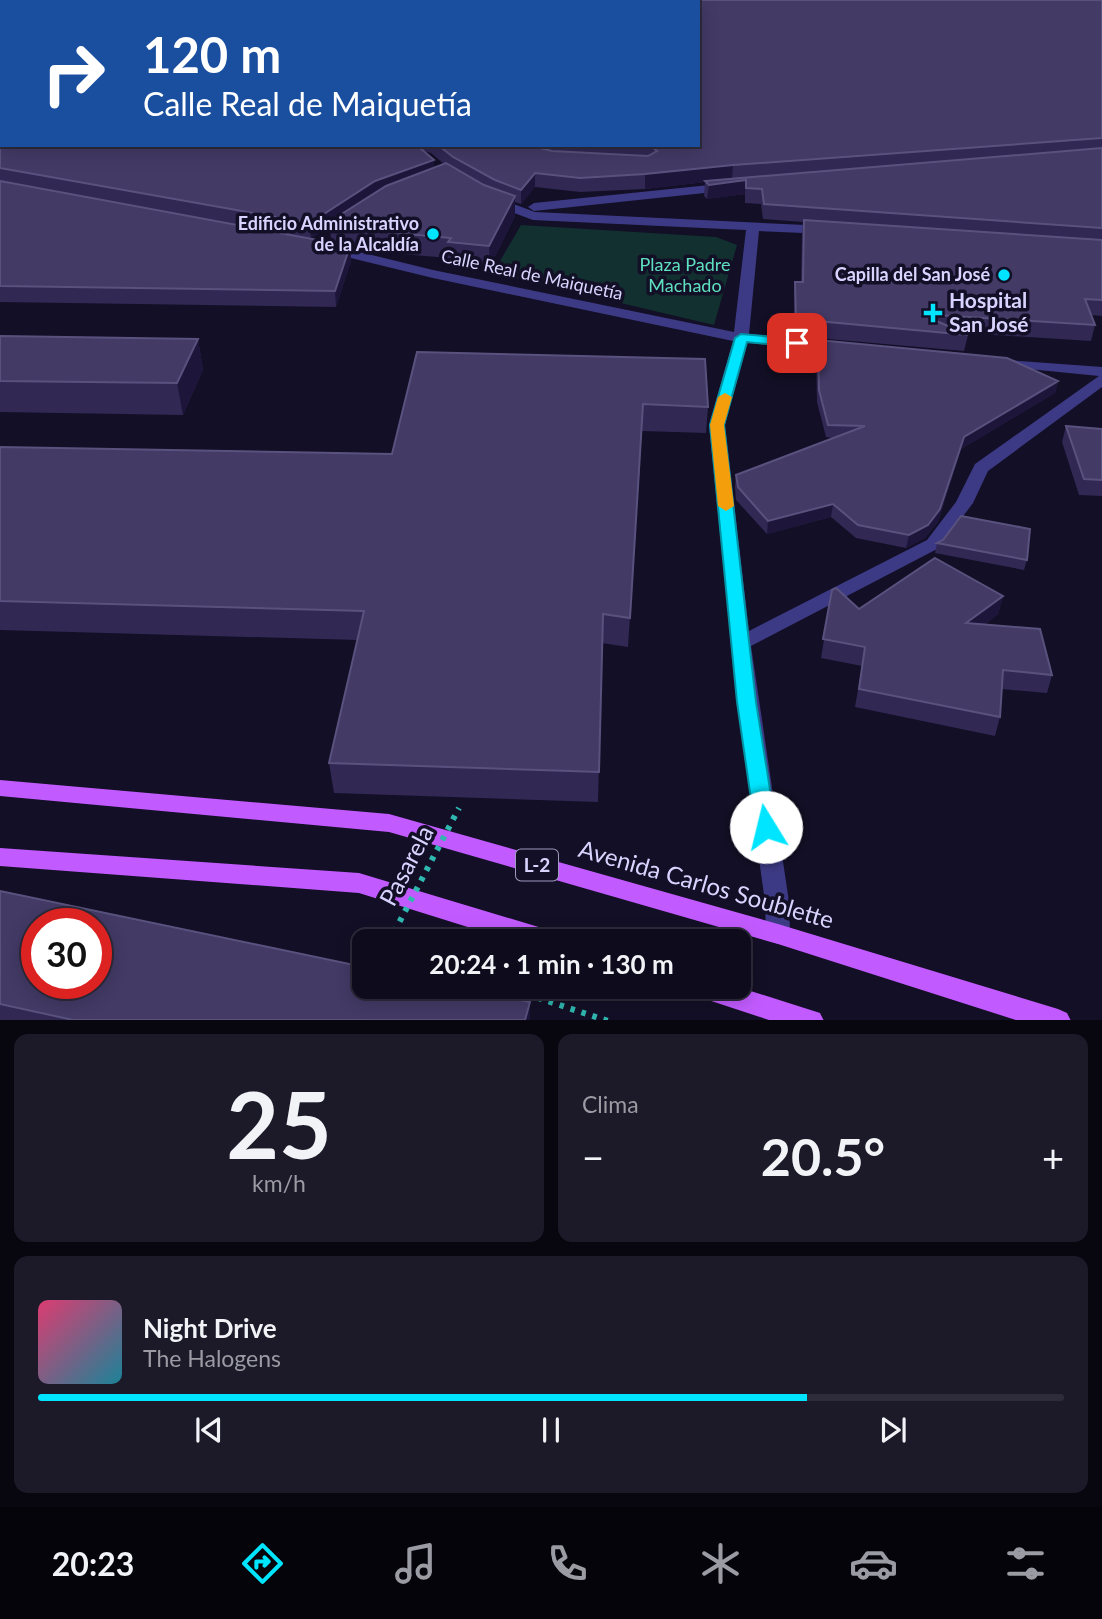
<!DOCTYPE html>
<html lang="es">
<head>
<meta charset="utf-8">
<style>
	:root { --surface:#0e0b1c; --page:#1c1929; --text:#f1f3f6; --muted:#9b9ba3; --line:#2e2b3b; --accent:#00e5ff }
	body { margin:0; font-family:Lato,sans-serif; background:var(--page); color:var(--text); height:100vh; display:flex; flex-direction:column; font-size:26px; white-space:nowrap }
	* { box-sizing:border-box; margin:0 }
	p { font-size:23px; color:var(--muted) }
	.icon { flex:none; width:38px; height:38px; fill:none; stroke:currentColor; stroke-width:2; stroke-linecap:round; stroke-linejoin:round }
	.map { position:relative; height:1020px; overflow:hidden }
	.sheet { display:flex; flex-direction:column; gap:14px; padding:14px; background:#08060f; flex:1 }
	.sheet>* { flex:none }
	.top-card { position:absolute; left:0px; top:0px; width:700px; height:147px; box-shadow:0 4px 18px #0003,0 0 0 2px var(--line); background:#1a4fa0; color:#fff; overflow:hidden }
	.speed { position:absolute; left:21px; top:908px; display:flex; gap:14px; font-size:35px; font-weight:700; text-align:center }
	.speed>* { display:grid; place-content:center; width:91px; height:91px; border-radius:50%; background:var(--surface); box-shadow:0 4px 18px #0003,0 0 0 2px var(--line); line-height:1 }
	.speed .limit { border:10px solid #d22; background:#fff; color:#111 }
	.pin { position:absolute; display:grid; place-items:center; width:60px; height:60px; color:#fff; margin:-30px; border-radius:14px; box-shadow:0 4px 10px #0006 }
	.me { position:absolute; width:77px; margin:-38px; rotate:351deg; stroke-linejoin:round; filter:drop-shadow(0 0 5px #0008) }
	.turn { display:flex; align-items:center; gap:24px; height:147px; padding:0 28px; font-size:32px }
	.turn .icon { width:91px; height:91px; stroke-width:2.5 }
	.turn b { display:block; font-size:49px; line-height:60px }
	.big { font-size:52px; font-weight:700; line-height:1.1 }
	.sheet .card { flex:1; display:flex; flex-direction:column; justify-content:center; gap:10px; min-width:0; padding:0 24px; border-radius:14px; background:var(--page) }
	.sheet .dial { align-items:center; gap:0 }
	.dial b { font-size:91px; line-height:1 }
	.song { display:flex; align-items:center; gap:21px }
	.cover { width:84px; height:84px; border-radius:10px; background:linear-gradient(135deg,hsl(340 70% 55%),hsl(190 70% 35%)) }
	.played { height:7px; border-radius:4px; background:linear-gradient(90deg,var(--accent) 75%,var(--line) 75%) }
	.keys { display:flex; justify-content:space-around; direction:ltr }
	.heat { display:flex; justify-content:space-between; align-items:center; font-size:38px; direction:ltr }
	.sheet .tiles { flex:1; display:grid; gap:14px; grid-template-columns:1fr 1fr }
	.card:last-child { grid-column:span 2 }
	.trip { position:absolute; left:352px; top:929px; width:399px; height:70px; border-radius:14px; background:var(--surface); box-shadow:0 4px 18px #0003,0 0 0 2px var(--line); font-weight:700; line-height:70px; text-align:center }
	.dock { display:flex; height:112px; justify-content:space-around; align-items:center; background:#06040b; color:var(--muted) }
	.dock .icon { width:49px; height:49px }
	.dock .on { color:var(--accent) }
	.dock b { font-size:32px; color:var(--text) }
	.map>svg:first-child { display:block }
	.green { fill:#12302f }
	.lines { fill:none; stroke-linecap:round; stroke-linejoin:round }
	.path { stroke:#2fb8b0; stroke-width:6; stroke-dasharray:4.5 7; stroke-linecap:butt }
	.minor { fill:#3d3a85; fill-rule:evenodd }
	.major { fill:#c25bff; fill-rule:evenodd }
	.path-bridge { stroke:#2fb8b0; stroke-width:6; stroke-dasharray:4.5 7; stroke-linecap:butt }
	.wall { fill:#312854; fill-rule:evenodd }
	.shaded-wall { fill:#1d163a }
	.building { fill:#433a66; stroke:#5a527e; stroke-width:2; fill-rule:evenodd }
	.route { fill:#00e5ff; stroke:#0095a6; stroke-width:2 }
	.slow { fill:#f59e0b }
	.poi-dot { fill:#00e5ff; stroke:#130f26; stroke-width:2.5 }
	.labels { text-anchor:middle; stroke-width:7; stroke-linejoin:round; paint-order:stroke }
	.far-poi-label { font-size:18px; font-weight:bold; fill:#d9d4ff; stroke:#130f26; text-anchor:end }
	.far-park-label { font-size:18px; fill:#5fe0c0; stroke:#130f26 }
	.far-street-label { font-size:18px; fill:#d9d4ff; stroke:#130f26 }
	.shield { fill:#130f26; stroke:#9e99be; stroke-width:2 }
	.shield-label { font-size:19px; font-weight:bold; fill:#d9d4ff }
	.poi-label { font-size:21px; font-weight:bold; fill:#d9d4ff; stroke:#130f26; text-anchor:start }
	.near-street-label { font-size:24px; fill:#d9d4ff; stroke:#130f26 }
</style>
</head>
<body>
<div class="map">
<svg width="1102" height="1021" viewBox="0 0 1102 1021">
	<rect width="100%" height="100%" fill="#130f26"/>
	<!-- green -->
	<path class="green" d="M521,225L716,237L737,245L714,325L493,273Z"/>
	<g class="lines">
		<!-- path -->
		<path class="path" d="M505,987L608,1021"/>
		<!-- minor -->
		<path class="minor" d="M729,183L733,184V190L534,211L528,207L534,203Z
			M494,197L535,212L827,226L833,230L827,234L759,231L749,334L838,343L845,347L838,351L747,343L725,425L749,631L927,540L956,502L975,464L1099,376L999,366L992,362L994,359L1102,367V387L988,471L973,503L939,548L751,646L789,902L790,934L787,941L778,944L769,941L766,934L765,902L737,702L709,425L733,341L433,278L322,251L320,248L327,244L433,270L734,332L746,230L533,220L490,204V198Z"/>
		<!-- major -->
		<path class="major" d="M0,780L389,814L778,924L1058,1009L1067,1013L1071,1021H1019L778,944L389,832L0,796Z
			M0,848L359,873L552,931L561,935L564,942H516L359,893L0,866Z
			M689,987H738L820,1013L824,1021H772L693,995Z"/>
		<!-- path-bridge -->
		<path class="path-bridge" d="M389,942L459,808"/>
	</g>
	<!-- wall -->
	<path class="wall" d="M0,0H1102V316L1091,315L1095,325L1091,341L964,333L968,335L964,351L794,336V297L795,282H801L802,235L803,222L763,219L761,204L745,203V194L707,199L704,196L705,182L645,189L580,192L535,187L521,204L515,202V216L490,267L450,263L449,258L366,251L350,247L351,261L336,307L0,302ZM2,2L698,145H2ZM424,151L431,153L444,164L434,168ZM330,226L331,242L311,238Z
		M0,336L198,339L203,370L183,415L0,412Z
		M818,340L1058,381L1055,393L961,449L938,522L925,538L906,548L856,538L831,517L767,534L736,500L735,487L736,475L834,438L826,437L817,402L816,352Z
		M705,359L708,407L706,433L642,431L628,647L602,643L598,802L334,793L329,763L358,640L0,630V447L392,454Z
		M1066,426L1102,429V496L1079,495L1062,442Z
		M937,543L1027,560L1024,570L935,553Z
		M832,590L859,609L1003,596L998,614L984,625L1052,675L1047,693L1002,689L1000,717L995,736L855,707L862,666L821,658Z
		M0,891L530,1002V1020H0Z"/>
	<!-- shaded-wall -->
	<path class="shaded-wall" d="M434,160L435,174L329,222L330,226L311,238L310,223L375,181Z
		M733,165L732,179L645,189V174Z
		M535,173V187L521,204V190Z
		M746,180L745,194L707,199L709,185Z
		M515,196V216L490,267L489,246Z
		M350,246L351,261L336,307L335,291Z
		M198,339L203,370L183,415L177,383Z
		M1058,381L1055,393L961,449L938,522L925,538L906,548L909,535L964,437Z
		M833,504L831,517L767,534L768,521Z
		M1003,596L998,614L962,641L966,623Z
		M530,1002V1020H525Z"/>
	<!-- building -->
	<path class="building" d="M0,0H1102V138L733,165L645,174L580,178L535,173L521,190L495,180L453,157L438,145H528L552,151L648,156L657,151L650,145H698V2H2V12H0Z
		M2,12V145H410L420,148L434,160L375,181L310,223L0,168V17Z
		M1102,148V228L764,204L762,189L746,188V180L709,185L705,181Z
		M446,163L484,185L515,196L489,246L448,242L451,238L364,230L329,222L386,186Z
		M0,181L350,246L335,291L0,286Z
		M804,220L1102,240V300L1085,299L1095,325L921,314L968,335L796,319L795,282H803Z
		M0,336L198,339L177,383L0,381Z
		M818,340L1007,358L1058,381L964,437L940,509L928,525L909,535L858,525L833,504L768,521L738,487L736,475L865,426L828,425L819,390Z
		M417,352L705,359L708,407L643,404L630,618L603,614L599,772L329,763L364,611L0,601V447L392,454Z
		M1066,426L1102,429V480L1084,479Z
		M961,516L1030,529L1027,560L937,543L943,540Z
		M935,558L1003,596L966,623L1040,629L1052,675L1003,670L1000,717L859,689L865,647L823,639L832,590L836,588L859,609Z
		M0,891L364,967V987H458L530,1002L525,1020H73L0,1004ZM37,924H96V984H37Z"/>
	<!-- route -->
	<path class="route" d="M741,334L797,339L803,343L797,347L747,342L724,425L756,702L776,827L773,833L766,835L758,833L755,827L737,702L710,425L735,338Z"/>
	<!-- slow -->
	<path class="slow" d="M725,393L732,397L724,425L734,506L726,511L718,506L710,425L718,397Z"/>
	<!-- markers -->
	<g class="poi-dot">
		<circle cx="433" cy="234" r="7"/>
		<circle cx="1004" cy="275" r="7"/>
		<path d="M929.5 302.5h7v7h7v7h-7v7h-7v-7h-7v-7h7z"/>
	</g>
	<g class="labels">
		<!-- far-poi labels -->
		<g class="far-poi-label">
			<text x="419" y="230">Edificio Administrativo<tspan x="419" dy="21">de la Alcaldía</tspan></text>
			<text x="990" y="281">Capilla del San José</text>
		</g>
		<!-- far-park labels -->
		<g class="far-park-label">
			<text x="685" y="271">Plaza Padre<tspan x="685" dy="21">Machado</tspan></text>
		</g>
		<!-- far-street labels -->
		<g class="far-street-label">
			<text transform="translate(532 275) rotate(12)" y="6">Calle Real de Maiquetía</text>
		</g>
		<!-- shield labels -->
		<rect class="shield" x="516" y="849.5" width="42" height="31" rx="5"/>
		<g class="shield-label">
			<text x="537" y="872">L-2</text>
		</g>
		<!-- poi labels -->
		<g class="poi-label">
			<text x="949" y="308">Hospital<tspan x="949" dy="24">San José</tspan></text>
		</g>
		<!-- near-street labels -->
		<g class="near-street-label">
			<text transform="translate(407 866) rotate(-62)" y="8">Pasarela</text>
			<text transform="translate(706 885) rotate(16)" y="8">Avenida Carlos Soublette</text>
		</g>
	</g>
</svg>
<div class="speed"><div class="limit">30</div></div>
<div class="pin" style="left:797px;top:343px;background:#d93025"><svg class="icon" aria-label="arrive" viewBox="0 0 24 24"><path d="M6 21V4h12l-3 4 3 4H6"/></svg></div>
<svg class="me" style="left:766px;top:827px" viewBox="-20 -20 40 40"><circle r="19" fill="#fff"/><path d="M0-13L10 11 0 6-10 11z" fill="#00e5ff"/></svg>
<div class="trip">20:24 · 1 min · 130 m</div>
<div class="top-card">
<div class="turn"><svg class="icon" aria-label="right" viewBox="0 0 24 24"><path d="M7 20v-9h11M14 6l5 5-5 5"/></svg><div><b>120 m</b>Calle Real de Maiquetía</div></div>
</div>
</div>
<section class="sheet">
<div class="tiles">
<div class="card dial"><b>25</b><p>km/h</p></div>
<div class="card"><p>Clima</p>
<div class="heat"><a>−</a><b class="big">20.5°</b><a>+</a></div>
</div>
<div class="card">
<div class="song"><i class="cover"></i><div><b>Night Drive</b><p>The Halogens</p></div></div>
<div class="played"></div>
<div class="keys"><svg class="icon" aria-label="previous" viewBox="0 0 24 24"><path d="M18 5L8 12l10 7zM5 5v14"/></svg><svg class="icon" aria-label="pause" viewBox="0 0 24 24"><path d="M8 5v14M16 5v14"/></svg><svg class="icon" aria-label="next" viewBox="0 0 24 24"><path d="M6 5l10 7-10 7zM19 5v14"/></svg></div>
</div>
</div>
</section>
<nav class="dock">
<b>20:23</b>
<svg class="icon on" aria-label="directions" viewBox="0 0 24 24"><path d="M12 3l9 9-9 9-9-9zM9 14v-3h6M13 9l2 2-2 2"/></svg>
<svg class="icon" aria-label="music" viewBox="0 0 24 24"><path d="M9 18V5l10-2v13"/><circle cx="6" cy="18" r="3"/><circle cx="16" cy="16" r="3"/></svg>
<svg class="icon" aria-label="phone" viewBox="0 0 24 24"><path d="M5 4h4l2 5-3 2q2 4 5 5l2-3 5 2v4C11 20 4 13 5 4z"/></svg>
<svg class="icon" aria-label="climate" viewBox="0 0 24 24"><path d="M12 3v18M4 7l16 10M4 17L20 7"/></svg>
<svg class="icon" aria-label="car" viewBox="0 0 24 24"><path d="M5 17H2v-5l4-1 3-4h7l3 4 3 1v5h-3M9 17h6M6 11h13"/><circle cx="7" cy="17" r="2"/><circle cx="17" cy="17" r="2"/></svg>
<svg class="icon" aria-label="filters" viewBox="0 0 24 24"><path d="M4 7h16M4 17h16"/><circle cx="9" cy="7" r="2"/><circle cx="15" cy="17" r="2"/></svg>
</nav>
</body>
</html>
